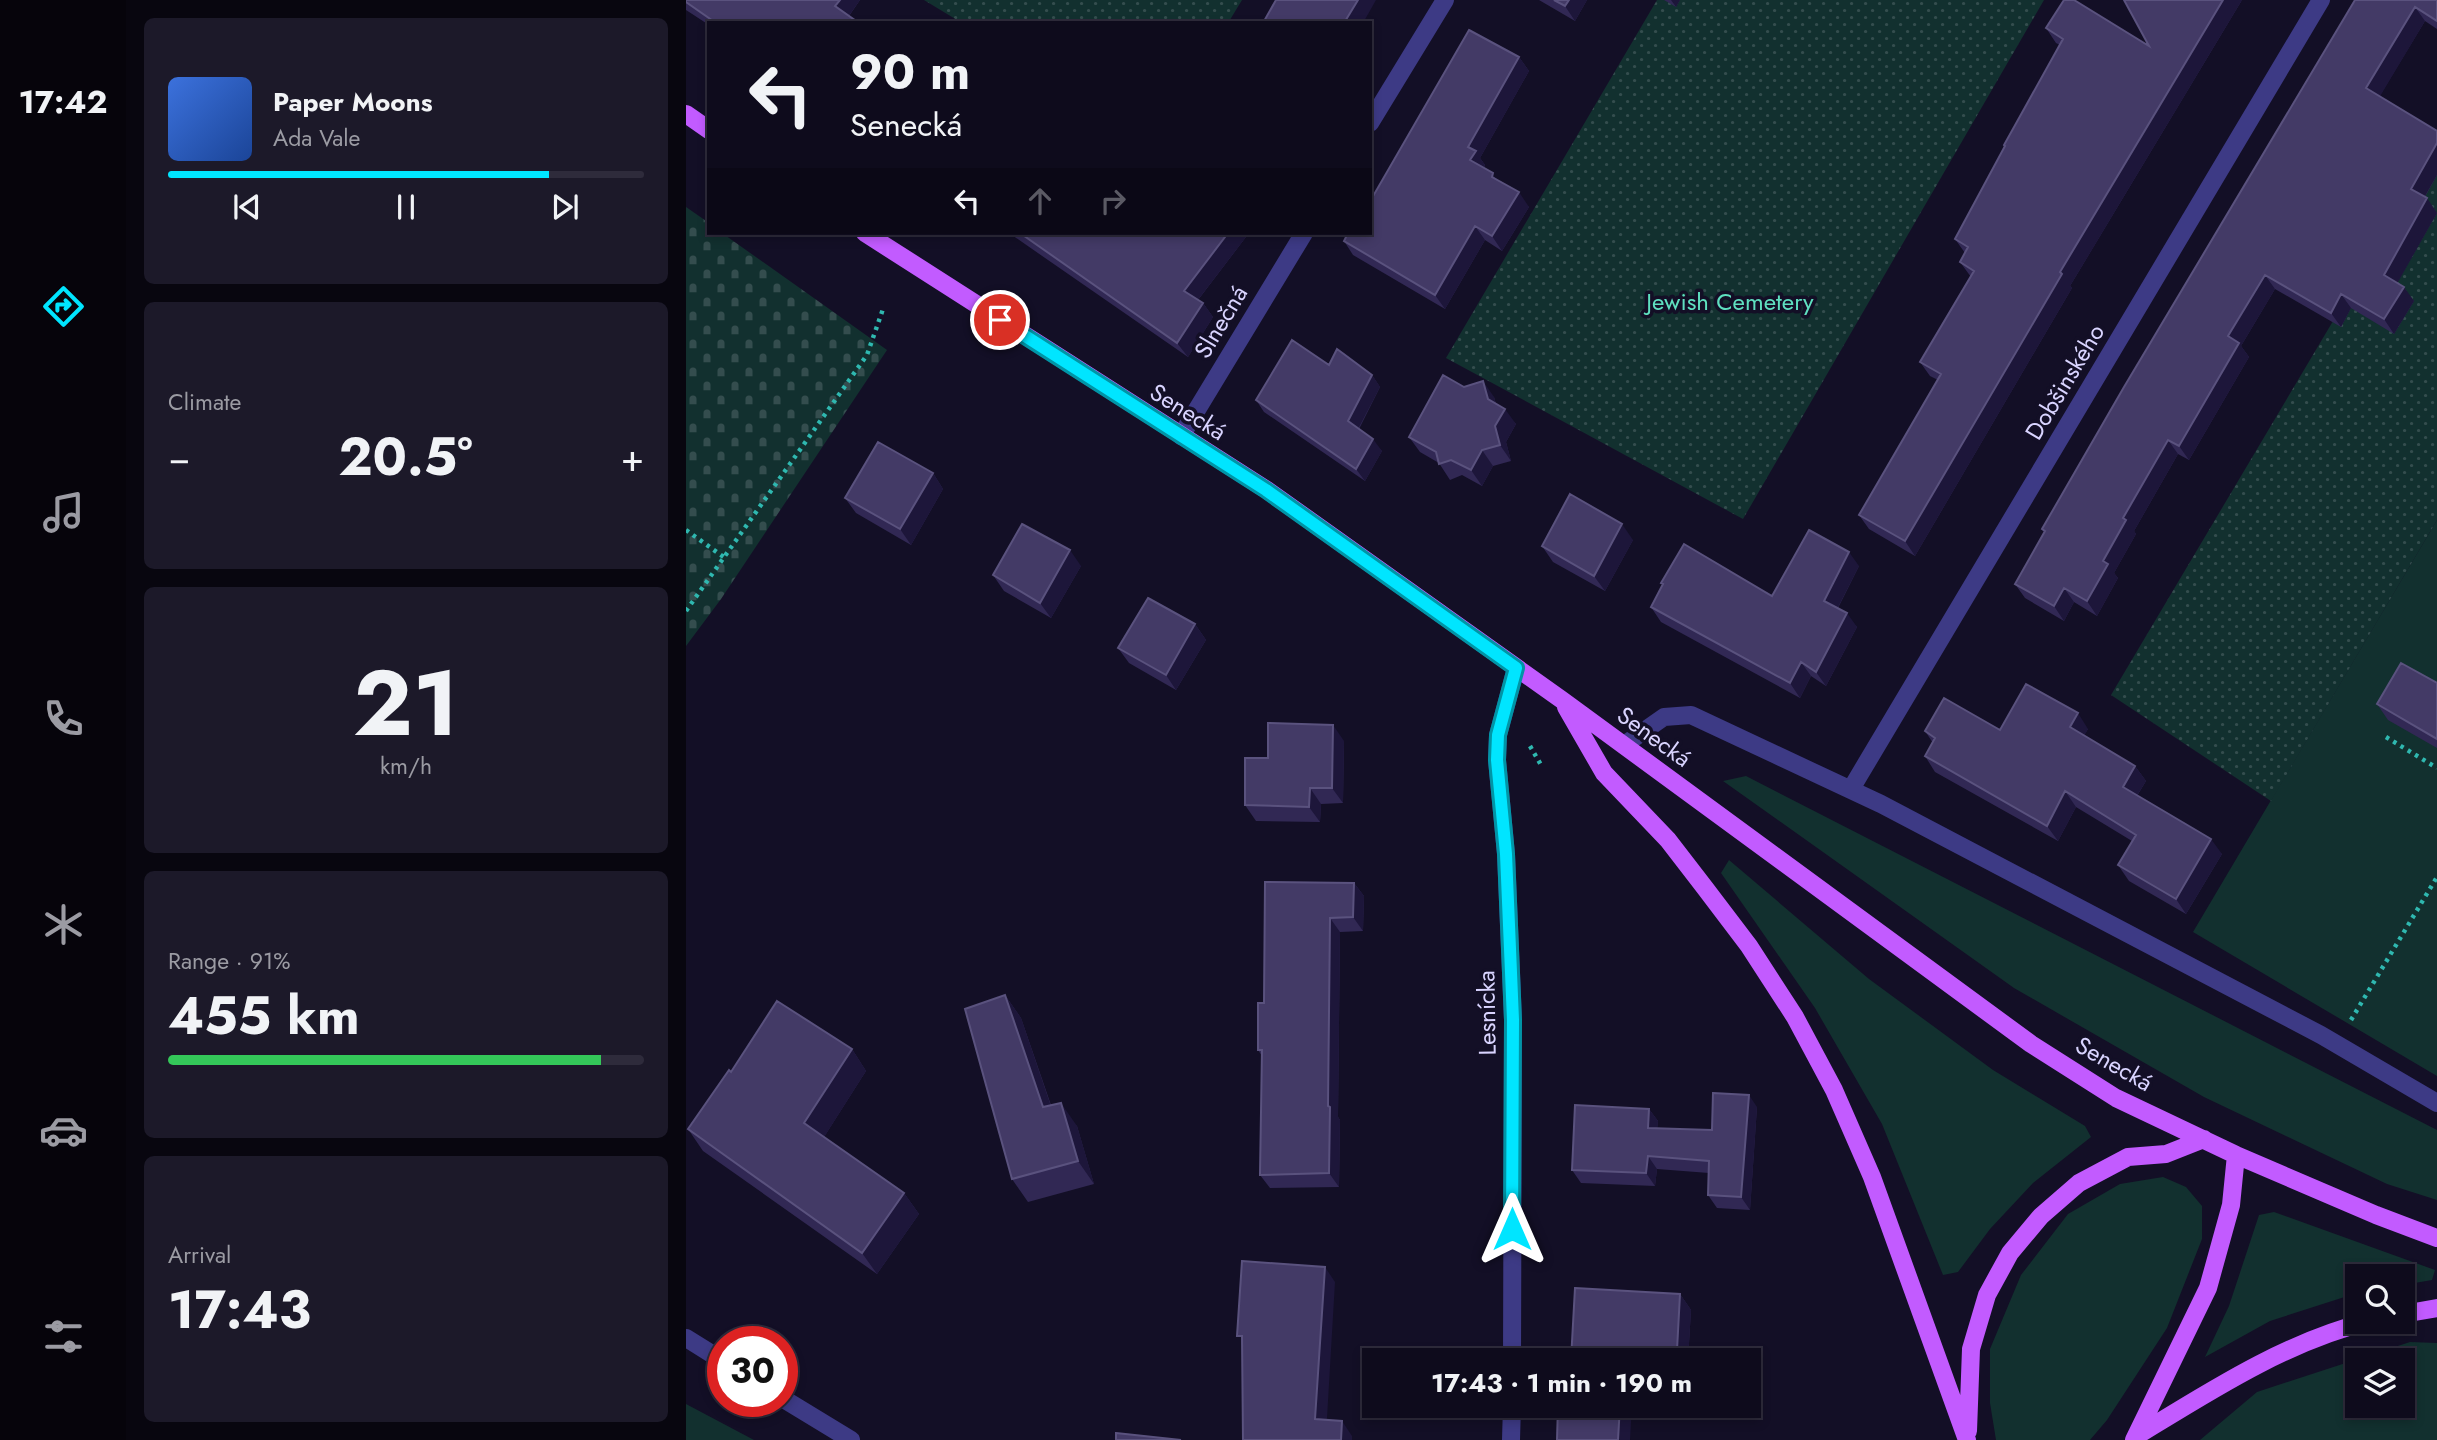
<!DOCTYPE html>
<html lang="en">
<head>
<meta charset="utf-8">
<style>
	:root { --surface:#0e0b1c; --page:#1c1929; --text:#f1f3f6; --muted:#9b9ba3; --line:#2e2b3b; --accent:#00e5ff }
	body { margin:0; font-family:Jost,sans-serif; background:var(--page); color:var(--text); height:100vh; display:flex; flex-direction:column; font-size:26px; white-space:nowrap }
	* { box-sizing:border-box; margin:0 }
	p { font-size:23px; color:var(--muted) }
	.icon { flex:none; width:38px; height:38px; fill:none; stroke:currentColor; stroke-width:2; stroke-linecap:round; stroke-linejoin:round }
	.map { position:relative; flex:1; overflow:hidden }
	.panel { display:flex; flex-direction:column; gap:18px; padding:18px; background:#08060f; width:560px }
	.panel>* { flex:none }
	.hud { position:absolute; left:21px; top:21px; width:665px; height:214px; border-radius:0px; box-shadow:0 4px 10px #0003,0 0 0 2px var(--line); background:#0e0b1c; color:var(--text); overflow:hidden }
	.tools { position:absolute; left:1659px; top:1264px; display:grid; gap:14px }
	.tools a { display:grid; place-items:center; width:70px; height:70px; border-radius:0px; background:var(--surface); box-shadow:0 4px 10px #0003,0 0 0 2px var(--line); font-size:35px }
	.speed { position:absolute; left:21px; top:1326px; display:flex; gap:14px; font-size:35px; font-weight:700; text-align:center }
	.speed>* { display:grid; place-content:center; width:91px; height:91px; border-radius:50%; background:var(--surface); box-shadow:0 4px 10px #0003,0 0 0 2px var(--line); line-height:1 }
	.speed .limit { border:10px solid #d22; background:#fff; color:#111 }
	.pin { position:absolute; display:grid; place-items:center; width:60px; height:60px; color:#fff; margin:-30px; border:4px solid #fff; border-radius:50%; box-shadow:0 2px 7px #0007 }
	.me { position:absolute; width:77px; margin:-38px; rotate:0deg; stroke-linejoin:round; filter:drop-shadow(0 0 5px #0008) }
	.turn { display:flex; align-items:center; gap:24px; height:147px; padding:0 28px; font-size:32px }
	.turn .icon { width:91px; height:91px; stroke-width:2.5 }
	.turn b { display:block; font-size:49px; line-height:60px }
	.lanes { display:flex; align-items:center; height:66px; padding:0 28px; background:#0003; justify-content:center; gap:35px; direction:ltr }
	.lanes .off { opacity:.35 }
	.big { font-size:52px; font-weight:700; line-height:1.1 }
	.panel .tile { flex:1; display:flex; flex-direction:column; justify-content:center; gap:10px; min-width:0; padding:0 24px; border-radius:10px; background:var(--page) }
	.panel .dial { align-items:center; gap:0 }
	.dial b { font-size:91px; line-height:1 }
	.song { display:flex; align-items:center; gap:21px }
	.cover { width:84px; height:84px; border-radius:10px; background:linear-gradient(135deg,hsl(220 70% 55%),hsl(220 70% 35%)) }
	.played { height:7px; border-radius:4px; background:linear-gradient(90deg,var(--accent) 80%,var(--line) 80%) }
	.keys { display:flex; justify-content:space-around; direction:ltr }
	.heat { display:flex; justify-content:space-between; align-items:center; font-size:38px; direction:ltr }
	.charge { height:10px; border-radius:5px; background:linear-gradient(90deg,#34c759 91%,var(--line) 0) }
	.trip { position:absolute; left:676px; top:1348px; width:399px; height:70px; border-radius:0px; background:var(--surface); box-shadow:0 4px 10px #0003,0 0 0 2px var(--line); font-weight:700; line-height:70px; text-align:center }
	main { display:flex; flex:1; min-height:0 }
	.dock { display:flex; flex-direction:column; width:126px; justify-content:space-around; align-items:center; background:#06040b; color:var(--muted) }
	.dock .icon { width:49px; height:49px }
	.dock .on { color:var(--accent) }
	.dock b { font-size:32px; color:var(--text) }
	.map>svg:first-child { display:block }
	.green { fill:#12302f; fill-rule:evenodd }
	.cemetery { fill:url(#cemetery-stones) }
	.garden { fill:url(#garden-dots) }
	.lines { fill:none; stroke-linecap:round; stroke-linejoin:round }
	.path { stroke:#2fb8b0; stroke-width:4.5; stroke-dasharray:3.5 5; stroke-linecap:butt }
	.minor { stroke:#3d3a85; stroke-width:18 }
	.major { stroke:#c25bff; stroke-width:18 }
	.wall { fill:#312854 }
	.shaded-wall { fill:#1d163a }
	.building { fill:#433a66; stroke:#5a527e; stroke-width:2 }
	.route-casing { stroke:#0095a6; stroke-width:18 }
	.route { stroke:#00e5ff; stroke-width:12 }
	.labels { text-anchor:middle; stroke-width:7; stroke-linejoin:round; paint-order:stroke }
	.park-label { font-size:24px; fill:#5fe0c0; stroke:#130f26 }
	.street-label { font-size:24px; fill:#d9d4ff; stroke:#130f26 }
</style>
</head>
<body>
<main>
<nav class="dock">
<b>17:42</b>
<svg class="icon on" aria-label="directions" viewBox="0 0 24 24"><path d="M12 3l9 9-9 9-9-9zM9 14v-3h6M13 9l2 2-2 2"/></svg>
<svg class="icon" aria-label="music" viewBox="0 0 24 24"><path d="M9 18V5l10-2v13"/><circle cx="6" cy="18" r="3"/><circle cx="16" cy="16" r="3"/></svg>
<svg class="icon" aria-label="phone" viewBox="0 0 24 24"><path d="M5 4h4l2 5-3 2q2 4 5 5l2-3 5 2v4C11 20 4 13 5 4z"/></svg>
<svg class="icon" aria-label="climate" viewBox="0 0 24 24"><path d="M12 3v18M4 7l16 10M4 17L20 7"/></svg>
<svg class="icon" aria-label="car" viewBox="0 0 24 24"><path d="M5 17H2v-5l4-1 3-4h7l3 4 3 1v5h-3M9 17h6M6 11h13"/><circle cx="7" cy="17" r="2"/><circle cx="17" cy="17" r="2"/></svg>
<svg class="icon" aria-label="filters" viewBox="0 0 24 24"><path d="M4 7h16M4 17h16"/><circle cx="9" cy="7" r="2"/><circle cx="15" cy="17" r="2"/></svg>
</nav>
<section class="panel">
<div class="tile">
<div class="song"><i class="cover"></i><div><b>Paper Moons</b><p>Ada Vale</p></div></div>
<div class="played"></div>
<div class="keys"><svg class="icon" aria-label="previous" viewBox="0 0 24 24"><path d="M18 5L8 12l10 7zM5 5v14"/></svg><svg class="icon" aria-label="pause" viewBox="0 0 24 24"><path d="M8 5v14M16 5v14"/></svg><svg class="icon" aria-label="next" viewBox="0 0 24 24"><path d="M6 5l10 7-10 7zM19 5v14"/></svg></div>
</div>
<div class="tile"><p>Climate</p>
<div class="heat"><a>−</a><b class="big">20.5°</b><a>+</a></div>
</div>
<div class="tile dial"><b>21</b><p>km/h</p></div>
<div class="tile"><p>Range · 91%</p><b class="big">455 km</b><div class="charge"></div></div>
<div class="tile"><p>Arrival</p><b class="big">17:43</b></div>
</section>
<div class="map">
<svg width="1751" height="1440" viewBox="0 0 1751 1440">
	<defs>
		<pattern id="cemetery-stones" width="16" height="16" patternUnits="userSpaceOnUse" patternTransform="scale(1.75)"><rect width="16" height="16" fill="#12302f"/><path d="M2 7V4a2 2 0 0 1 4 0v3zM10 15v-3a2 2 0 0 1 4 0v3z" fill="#344d4e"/></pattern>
		<pattern id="garden-dots" width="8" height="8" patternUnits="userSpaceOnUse" patternTransform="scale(1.75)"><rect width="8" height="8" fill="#12302f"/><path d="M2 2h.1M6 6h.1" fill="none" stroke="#344d4e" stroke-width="1.8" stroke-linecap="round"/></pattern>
	</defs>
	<rect width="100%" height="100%" fill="#130f26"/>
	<!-- green -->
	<path class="green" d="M1751,520V1076L1507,932Z
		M1060,776L1751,1130V1200L1701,1184L1518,1097L1328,988L1037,781Z
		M1043,860L1183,979L1307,1070L1399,1126L1405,1137L1347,1183L1304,1229L1272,1272L1257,1275L1196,1124L1129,1008L1035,873Z
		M1477,1177L1500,1187L1516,1206V1239L1481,1328L1421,1420L1404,1440H1310L1304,1403V1349L1335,1275L1382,1214L1434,1184Z
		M1588,1212L1749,1270L1746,1280L1717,1285V1276H1671V1293L1584,1321L1519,1357L1543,1306L1573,1215Z
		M1724,1342L1751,1343V1440H1514L1571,1392ZM1671,1360H1717V1405H1671Z
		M0,1404L68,1440H0Z"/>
	<!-- cemetery -->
	<path class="cemetery" d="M0,207L23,223V233H36L201,350L35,599L0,646Z"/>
	<!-- garden -->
	<path class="garden" d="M238,0H556L542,23H276Z
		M971,0H1358L1057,519L760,358Z
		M1751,146V520L1585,801L1425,695Z"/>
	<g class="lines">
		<!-- path -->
		<path class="path" d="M0,530L39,558
			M0,611L181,355L197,309
			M1700,737L1751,768
			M844,746L855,765
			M1665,1020L1751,877"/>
		<!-- minor -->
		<path class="minor" d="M684,123L759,0
			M495,436L618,233
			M938,745L978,717L1005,715L1195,804L1635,1035L1751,1103
			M1165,789L1635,0
			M0,1338L37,1361
			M826,1360L827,1020L820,854L811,760L812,735L830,668
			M96,1398L165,1440
			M825,1440L826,1405"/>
		<!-- major -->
		<path class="major" d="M0,114L23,130
			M179,233L581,490L876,700L1345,1044L1430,1098L1550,1155L1690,1215L1751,1238
			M880,707L918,773L982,840L1019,888L1063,946L1109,1017L1148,1090L1186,1177L1281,1440
			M1717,1314L1751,1308
			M1282,1431L1285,1349L1301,1295L1324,1253L1355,1216L1393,1183L1442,1157L1480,1154L1518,1139
			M1452,1435C1524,1391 1601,1341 1684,1321
			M1448,1440L1522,1288L1545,1205L1550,1155"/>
	</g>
	<!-- wall -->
	<path class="wall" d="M0,0H174L163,16L173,23H23V25L0,10Z
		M853,0H901L889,21Z
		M978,0H994L990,7Z
		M1556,0L1384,286L1386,288L1229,556L1183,529L1173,515L1252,380L1244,376L1234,362L1285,277L1274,262L1279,253L1269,239L1319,147L1318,145L1374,45L1370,43L1360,28L1463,46Z
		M1669,0H1751V29L1739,21L1693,97L1751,131V175L1739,197L1751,213L1711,283L1728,301L1708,334L1665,308L1655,327L1589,289L1555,346L1563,357L1503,460L1492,454L1448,531L1450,534L1428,573L1432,578L1411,616L1388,602L1378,621L1339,598L1329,584L1358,533L1356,529Z
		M833,57L843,71L794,158L799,165L798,168L843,207L816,251L799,240L759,309L667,255L658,241L686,198Z
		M323,233H563L512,300L517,303L527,317L502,357Z
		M643,365L686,375L694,387L673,429L696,451L679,481L578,412L570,400Z
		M778,387L808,397L810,404L830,424L820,442L825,461L807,466L796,486L776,475L764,480L753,463L734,452L723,437Z
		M247,473L257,489L225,545L170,513L159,498Z
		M947,540L919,591L867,562L856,546Z
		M395,566L365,618L318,591L307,575Z
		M1173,566L1152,608L1171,627L1140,686L1125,676L1114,698L975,622L965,607L977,585L975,583L1086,596Z
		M509,624L520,640L490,690L443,663L432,648Z
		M1751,683V748L1702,720L1691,704Z
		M1402,729L1398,735L1449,766L1460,781L1451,796L1536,854L1500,914L1443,881L1432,865L1446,841L1390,807L1372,841L1249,772L1239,756L1247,743L1239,731Z
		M658,741L657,803L635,804L634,822L570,821L559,805L582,758Z
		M668,883L678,896L677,931L654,932L652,1117L654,1120L653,1187L584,1188L574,1175L576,1056L572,1050L578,1003Z
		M319,995L335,1018L365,1105L391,1126L408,1184L342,1202L326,1179Z
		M166,1049L180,1071L138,1137L218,1193L233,1214L191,1274L17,1151L2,1129L45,1072Z
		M1071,1107L1064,1210L1031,1208L1022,1195L1023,1173L971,1169L969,1186L895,1183L886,1170L963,1109L972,1121L971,1129L1026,1130Z
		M994,1294L1005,1310L1002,1360H885Z"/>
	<!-- shaded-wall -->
	<path class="shaded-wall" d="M154,0H174L159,21L149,6Z
		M672,0H690L677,23H658Z
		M883,0H901L889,21L879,6Z
		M985,0H994L990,7Z
		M1537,0H1556L1384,286L1386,288L1229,556L1219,541L1374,272Z
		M1729,7L1739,21L1690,103L1680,88Z
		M833,57L843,71L794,158L799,165L794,174L784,160L782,147Z
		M1751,143V175L1735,203L1725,189Z
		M833,192L843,207L816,251L806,236Z
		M1741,198L1751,213L1708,289L1698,275Z
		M789,226L799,240L759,309L749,295Z
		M542,233H563L508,305L498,291Z
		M1579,275L1589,289L1555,346L1563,357L1503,460L1493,446L1542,336Z
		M1718,287L1728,301L1708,334L1698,319Z
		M1655,294L1665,308L1655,327L1645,313Z
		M517,303L527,317L502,357L491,343Z
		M686,375L694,387L670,433L662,421Z
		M797,381L808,397L813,415L802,399Z
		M819,409L830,424L820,442L825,461L814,445L809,426Z
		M687,439L696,451L679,481L670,469Z
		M1482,440L1492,454L1448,531L1450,534L1428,573L1432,578L1411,616L1401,601L1417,561L1437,518Z
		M796,450L807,466L796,486L785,470Z
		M247,473L257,489L225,545L214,529Z
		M936,524L947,540L919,591L908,576Z
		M384,550L395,566L365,618L354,603Z
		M1163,552L1173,566L1148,615L1138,601Z
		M1378,588L1388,602L1378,621L1368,606Z
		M1161,613L1171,627L1140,686L1130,672Z
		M509,624L520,640L490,690L480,675Z
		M1115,662L1125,676L1114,698L1104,683Z
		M1392,713L1402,729L1395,742L1384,727Z
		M647,725L658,741L657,803L646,788Z
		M1449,766L1460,781L1447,802L1437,787Z
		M624,788L635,804L634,822L623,807Z
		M1379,791L1390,807L1372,841L1361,826Z
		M1525,839L1536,854L1500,914L1490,899Z
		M668,883L678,896L677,931L667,917Z
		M644,918L654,932L652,1117L654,1120L653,1187L643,1173L642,1106Z
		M319,995L335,1018L373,1130L357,1107Z
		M166,1049L180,1071L133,1145L118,1123Z
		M1063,1095L1071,1107L1064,1210L1055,1197Z
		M375,1103L391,1126L408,1184L392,1161Z
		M963,1109L972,1121L970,1141L962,1128Z
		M962,1156L971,1169L969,1186L960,1173Z
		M218,1193L233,1214L191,1274L176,1253Z
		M639,1267L649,1282L640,1435L629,1419Z
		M994,1294L1005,1310L1002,1360H998L991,1350Z
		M938,1347L947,1360H937Z
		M934,1405H946L944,1440H932Z
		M656,1421L666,1436V1440H655Z"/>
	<!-- building -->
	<path class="building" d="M0,0H154L149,6L173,23H30L0,2Z
		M590,0H672L658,23H577Z
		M868,0H883L879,6Z
		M1378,0H1388L1463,46L1438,0H1537L1374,272L1376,274L1219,541L1173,515L1255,374L1234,362L1288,271L1274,262L1282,247L1269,239L1319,146L1318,145L1377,39L1360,28Z
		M1669,0H1751V21L1729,7L1680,88L1751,131V143L1725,189L1741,198L1698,275L1718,287L1698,319L1655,294L1645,313L1579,275L1542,336L1553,343L1493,446L1482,440L1437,518L1440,520L1417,561L1422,564L1401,601L1378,588L1368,606L1329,584L1359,531L1356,529L1438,387Z
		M783,30L833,57L782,147L790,151L784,160L807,173L806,177L833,192L806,236L789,226L749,295L658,241L662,233H684V197L686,198Z
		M334,233H542L498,291L517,303L491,343Z
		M606,340L643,365L651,349L686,375L662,421L687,439L670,469L570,400Z
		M757,375L778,387L797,381L802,399L819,409L809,426L814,445L796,450L785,470L765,460L753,464L750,452L723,437Z
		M192,442L247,473L214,529L159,498Z
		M884,494L936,524L908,576L856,546Z
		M336,524L384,550L354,603L307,575Z
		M1123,530L1163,552L1138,601L1161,613L1130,672L1115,662L1104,683L965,607L977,584L975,583L998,544L1086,596Z
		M462,598L509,624L480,675L432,648Z
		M1715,663L1751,683V739L1691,704Z
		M1340,684L1392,713L1384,727L1449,766L1437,787L1525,839L1490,899L1432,865L1450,835L1379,791L1361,826L1239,756L1249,738L1239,731L1258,698L1314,730Z
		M582,723L647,725L646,788H624L623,807L559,805V758H582Z
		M579,882L668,883L667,917L644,918L642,1106L644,1107L643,1173L574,1175L576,1050H572V1003H578Z
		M319,995L357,1107L375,1103L392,1161L326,1179L279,1009Z
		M91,1001L166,1049L118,1123L218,1193L176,1253L2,1129L43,1070L45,1072Z
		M1027,1093L1063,1095L1055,1197L1022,1195L1023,1161L962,1156L960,1173L886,1170L889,1105L963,1109L962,1128L1026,1130Z
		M556,1261L639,1267L629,1419L656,1421L655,1440H557L556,1336H551Z
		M889,1288L994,1294L991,1350L938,1347L937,1360H885Z
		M872,1405H934L932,1440H871Z
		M430,1433L495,1440H430Z"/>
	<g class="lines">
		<defs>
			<path id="route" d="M314,320L580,490L830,668L812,735L811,760L820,854L827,1020L826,1229"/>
		</defs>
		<!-- route casing -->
		<use href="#route" class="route-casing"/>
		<!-- route -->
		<use href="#route" class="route"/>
	</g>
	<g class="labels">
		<!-- park labels -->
		<g class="park-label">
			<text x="1044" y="310">Jewish Cemetery</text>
		</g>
		<!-- street labels -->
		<g class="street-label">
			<text transform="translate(535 322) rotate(-59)" y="8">Slnečná</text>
			<text transform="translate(1379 382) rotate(-59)" y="8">Dobšinského</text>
			<text transform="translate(502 412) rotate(32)" y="8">Senecká</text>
			<text transform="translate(968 737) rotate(36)" y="8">Senecká</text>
			<text transform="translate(801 1013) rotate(-91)" y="8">Lesnícka</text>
			<text transform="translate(1428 1064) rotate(30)" y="8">Senecká</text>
		</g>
	</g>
</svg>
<div class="tools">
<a><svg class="icon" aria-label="search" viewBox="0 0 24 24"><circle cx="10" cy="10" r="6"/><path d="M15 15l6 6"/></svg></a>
<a><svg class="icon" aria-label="layers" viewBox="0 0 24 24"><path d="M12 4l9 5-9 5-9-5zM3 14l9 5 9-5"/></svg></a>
</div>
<div class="speed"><div class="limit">30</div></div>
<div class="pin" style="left:314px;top:320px;background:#d93025"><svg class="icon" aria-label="arrive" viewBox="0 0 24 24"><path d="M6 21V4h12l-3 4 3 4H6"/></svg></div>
<svg class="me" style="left:826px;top:1229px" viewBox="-20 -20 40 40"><path d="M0-17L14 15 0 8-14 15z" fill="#00e5ff" stroke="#fff" stroke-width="4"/></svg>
<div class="trip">17:43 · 1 min · 190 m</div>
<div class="hud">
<div class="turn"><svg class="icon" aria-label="left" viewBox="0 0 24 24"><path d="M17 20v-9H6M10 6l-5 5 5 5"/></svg><div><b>90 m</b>Senecká</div></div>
<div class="lanes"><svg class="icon" aria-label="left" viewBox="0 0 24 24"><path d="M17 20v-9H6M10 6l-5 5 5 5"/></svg><svg class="icon off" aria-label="ahead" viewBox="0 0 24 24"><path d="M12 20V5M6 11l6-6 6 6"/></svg><svg class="icon off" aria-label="right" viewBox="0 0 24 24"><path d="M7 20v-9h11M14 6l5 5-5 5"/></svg></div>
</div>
</div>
</main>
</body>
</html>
